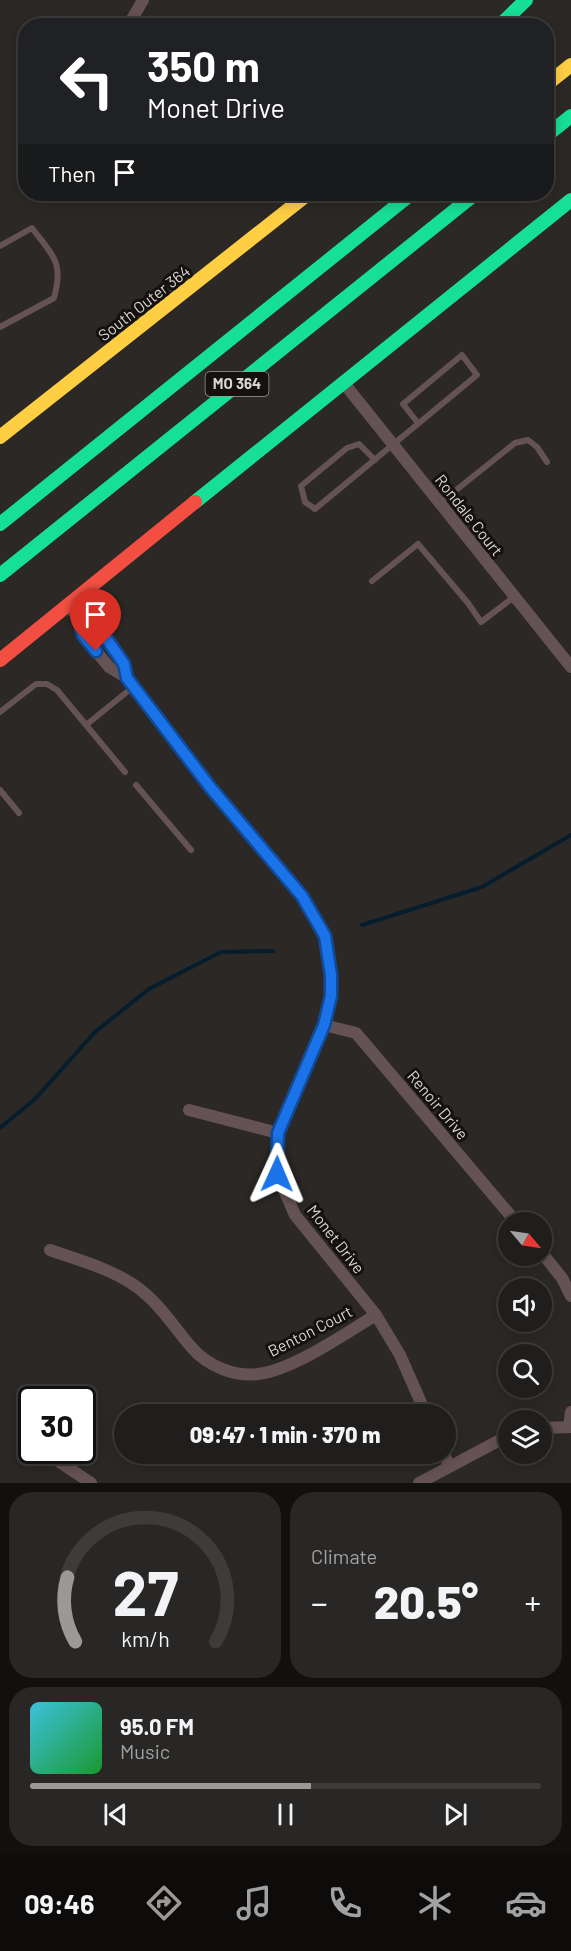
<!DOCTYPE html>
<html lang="en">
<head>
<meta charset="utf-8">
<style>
	:root { --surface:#201e1c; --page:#282725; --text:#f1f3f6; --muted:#a2a2a3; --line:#3d3c3b; --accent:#9c9895 }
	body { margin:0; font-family:Barlow,sans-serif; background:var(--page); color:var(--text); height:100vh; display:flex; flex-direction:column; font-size:22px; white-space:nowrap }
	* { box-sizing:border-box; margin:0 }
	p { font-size:20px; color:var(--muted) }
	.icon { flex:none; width:33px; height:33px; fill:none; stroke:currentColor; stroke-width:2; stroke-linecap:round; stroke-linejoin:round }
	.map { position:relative; height:1483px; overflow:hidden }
	.side { display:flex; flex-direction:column; gap:9px; padding:9px; background:#12100f; flex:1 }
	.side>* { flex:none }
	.top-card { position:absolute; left:18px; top:18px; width:536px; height:183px; border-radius:24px; box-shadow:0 3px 15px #0003,0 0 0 2px var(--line); background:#202124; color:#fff; overflow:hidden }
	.needle { width:39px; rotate:119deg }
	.buttons { position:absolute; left:498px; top:1212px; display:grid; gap:12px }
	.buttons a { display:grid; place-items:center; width:54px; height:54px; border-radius:50%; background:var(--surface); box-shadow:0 3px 15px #0003,0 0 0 2px var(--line); font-size:30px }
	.speed { position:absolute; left:18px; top:1386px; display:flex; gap:12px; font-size:30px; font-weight:700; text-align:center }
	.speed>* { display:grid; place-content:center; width:78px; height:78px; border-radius:50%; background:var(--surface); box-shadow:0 3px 15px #0003,0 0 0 2px var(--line); line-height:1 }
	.speed .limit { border:3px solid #111; border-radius:9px; background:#fff; color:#111 }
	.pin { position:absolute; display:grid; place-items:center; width:51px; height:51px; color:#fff; margin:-62px -26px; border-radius:50% 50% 50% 0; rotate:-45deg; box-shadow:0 0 6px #0007 }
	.pin .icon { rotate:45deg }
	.me { position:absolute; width:66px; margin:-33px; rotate:1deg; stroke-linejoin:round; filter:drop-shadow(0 0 4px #0008) }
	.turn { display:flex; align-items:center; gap:21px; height:126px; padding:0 30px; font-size:27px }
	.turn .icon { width:78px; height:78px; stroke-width:2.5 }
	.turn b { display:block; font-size:42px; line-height:51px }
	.then { display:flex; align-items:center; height:57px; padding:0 30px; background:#0003; gap:12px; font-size:22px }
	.big { font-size:45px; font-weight:800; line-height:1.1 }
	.side .widget { flex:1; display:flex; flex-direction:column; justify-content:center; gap:9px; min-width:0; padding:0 21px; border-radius:24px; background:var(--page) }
	.side .dial { align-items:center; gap:0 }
	.dial svg { height:156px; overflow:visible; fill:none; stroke:var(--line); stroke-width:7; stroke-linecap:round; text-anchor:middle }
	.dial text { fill:var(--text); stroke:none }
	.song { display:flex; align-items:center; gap:18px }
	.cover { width:72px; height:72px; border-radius:9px; background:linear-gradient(135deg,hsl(190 70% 55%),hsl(130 70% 35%)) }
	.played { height:6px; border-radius:3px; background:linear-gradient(90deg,var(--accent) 55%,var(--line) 55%) }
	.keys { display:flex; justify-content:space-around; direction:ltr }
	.heat { display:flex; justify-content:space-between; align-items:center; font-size:33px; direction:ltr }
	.side .tiles { flex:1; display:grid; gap:9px; grid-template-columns:1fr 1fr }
	.widget:last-child { grid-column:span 2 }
	.trip { position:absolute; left:114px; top:1404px; width:342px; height:60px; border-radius:30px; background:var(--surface); box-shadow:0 3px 15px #0003,0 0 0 2px var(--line); font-weight:800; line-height:60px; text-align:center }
	.tab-bar { display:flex; height:96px; justify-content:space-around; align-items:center; background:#0d0c0b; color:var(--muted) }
	.tab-bar .icon { width:42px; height:42px }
	.tab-bar .selected { color:var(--accent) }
	.tab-bar b { font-size:27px; color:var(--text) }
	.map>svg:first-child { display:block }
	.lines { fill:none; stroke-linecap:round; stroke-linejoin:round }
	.stream { stroke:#061d2d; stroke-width:4 }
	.lane { stroke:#655255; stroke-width:6 }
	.street { stroke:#655255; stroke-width:12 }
	.fast { stroke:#16e098; stroke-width:14 }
	.slow { stroke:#ffcf43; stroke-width:14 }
	.jam { stroke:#f24e42; stroke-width:14 }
	.route-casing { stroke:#114b97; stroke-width:15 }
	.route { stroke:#1a73e8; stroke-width:10 }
	.labels { text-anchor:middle; stroke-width:6; stroke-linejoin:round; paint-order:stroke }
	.shield { fill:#14110f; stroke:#9e9a98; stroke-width:1.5 }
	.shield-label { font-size:15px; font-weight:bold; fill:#d9d5d2 }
	.street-label { font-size:16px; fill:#d9d5d2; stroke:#14110f }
</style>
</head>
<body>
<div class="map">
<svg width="571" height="1483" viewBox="0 0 571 1483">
	<rect width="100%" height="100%" fill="#2b2825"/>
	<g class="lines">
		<!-- stream -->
		<path class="stream" d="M362,925L482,887L571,835
			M0,1128L35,1099L95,1032L149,989L221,952L273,951"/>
		<!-- lane -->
		<path class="lane" d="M0,246L32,228C53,256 64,262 54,298L0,327
			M375,460L359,444L347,448L301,486L305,502L315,509L477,375L462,355L403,404L418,423
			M440,503L515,443L528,440L537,447L547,462
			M372,581L418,544L468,603L481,622L514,597
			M0,712L36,684H47L57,690L125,772
			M86,725L133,687
			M136,785L191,850
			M0,790L19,813"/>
		<!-- street -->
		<path class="street" d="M128,26L143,0
			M343,382L571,667
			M68,606L79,618L83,635L109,667L127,678L210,787L302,896L325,936L331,975V996L324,1025L278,1133L277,1174L295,1215L376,1315L400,1355L426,1414
			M79,618L95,622L124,664L127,678
			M324,1025L356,1033L516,1222
			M189,1110L278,1133
			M50,1250C78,1260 109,1268 134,1285C160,1303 172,1325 192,1348C208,1366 234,1377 258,1374C293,1370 344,1334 376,1315
			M542,1253L562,1278L571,1296
			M569,1427L571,1412
			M542,1428L571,1427
			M43,1451L91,1483
			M444,1454L449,1466
			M419,1483L500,1440L508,1437"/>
		<!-- fast -->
		<path class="fast" d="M499,26L526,0
			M546,136L571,116
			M195,502L571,200
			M0,524L411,194
			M0,575L475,194"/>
		<!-- slow -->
		<path class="slow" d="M546,85L571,65
			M0,437L308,194"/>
		<!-- jam -->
		<path class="jam" d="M0,660L195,502"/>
	</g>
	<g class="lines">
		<defs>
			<path id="route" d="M96,651L83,635L79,618L95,622L124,664L127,678L210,787L302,896L325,936L331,975V996L324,1025L278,1133L277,1174"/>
		</defs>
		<!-- route casing -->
		<use href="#route" class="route-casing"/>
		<!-- route -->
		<use href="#route" class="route"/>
	</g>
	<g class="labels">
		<!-- shield labels -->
		<rect class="shield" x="205.5" y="372" width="63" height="24" rx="4.5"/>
		<g class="shield-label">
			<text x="237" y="389">MO 364</text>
		</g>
		<!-- street labels -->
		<g class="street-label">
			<text transform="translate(144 303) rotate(-38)" y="6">South Outer 364</text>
			<text transform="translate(469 515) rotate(52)" y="6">Rondale Court</text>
			<text transform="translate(438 1105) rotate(50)" y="6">Renoir Drive</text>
			<text transform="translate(336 1239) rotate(52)" y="6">Monet Drive</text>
			<text transform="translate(310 1331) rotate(-27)" y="6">Benton Court</text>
		</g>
	</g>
</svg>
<div class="buttons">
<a><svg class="needle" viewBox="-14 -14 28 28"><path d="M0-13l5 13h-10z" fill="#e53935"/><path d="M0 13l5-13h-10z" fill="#a2a2a3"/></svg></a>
<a><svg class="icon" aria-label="sound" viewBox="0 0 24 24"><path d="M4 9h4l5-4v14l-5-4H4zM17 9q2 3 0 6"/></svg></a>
<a><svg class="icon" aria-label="search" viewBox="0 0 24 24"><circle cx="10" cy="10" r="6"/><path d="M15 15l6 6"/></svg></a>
<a><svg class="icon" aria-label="layers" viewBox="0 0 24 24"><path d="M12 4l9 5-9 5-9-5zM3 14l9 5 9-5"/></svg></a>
</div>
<div class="speed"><div class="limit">30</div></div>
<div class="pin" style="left:96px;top:651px;background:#d93025"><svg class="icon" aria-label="arrive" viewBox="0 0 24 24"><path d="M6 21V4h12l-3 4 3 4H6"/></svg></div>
<svg class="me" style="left:277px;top:1174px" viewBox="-20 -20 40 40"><path d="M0-17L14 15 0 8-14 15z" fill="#1a73e8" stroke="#fff" stroke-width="4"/></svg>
<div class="trip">09:47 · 1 min · 370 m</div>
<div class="top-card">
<div class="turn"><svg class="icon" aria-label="left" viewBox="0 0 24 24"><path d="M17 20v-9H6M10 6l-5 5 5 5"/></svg><div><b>350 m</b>Monet Drive</div></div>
<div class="then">Then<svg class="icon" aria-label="arrive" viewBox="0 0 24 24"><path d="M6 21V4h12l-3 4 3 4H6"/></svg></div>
</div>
</div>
<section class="side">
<div class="tiles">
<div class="widget dial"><svg viewBox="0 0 100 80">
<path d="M14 69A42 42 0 1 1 86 69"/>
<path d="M14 69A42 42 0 0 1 10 36" stroke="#9c9895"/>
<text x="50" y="56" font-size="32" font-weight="700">27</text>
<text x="50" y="72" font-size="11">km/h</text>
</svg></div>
<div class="widget"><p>Climate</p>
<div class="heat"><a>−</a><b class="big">20.5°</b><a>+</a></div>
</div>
<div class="widget">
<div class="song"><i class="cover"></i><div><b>95.0 FM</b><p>Music</p></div></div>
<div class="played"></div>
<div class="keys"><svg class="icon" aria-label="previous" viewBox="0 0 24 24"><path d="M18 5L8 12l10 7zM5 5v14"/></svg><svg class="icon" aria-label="pause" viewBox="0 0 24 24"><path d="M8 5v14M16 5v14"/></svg><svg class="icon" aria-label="next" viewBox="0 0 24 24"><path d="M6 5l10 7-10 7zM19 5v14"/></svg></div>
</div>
</div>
</section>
<nav class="tab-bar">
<b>09:46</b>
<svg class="icon selected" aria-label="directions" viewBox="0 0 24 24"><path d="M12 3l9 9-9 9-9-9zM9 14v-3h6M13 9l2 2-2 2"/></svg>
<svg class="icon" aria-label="music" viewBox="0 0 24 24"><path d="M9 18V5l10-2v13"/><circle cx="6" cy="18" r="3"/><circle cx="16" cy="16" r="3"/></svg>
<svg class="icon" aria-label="phone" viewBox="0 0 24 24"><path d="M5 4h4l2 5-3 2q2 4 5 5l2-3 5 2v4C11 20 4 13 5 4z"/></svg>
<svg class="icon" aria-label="climate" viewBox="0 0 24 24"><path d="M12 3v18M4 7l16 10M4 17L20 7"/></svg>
<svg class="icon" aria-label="car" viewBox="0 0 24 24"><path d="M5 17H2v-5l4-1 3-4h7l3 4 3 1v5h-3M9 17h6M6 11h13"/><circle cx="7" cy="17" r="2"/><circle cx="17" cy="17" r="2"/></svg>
</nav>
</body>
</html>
